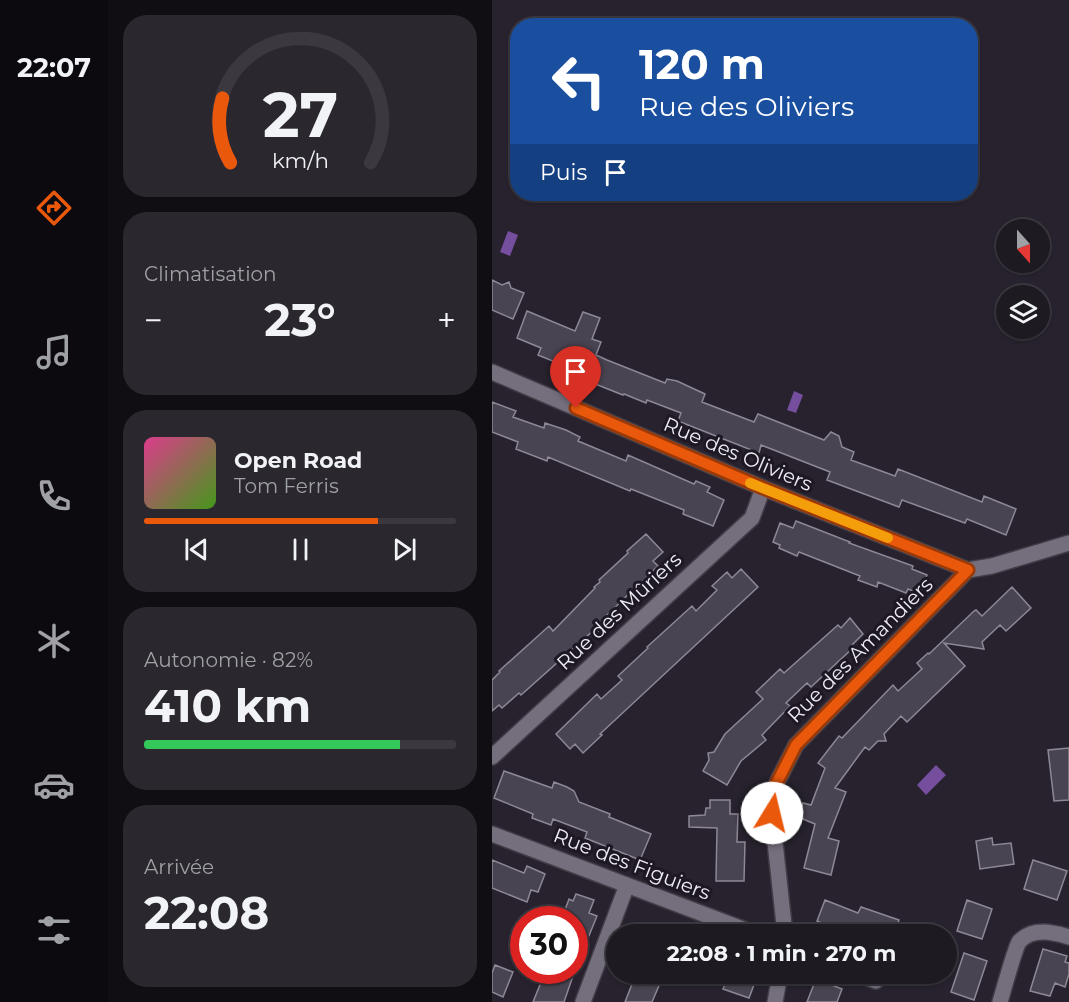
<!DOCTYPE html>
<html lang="fr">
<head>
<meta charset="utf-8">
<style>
	:root { --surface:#1d1a22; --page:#2a272f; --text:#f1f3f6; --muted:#a0a1a5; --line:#3b3840; --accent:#ea580c }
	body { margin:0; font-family:Montserrat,sans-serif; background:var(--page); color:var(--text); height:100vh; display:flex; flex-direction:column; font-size:22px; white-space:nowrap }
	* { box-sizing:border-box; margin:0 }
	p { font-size:20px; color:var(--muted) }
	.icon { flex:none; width:33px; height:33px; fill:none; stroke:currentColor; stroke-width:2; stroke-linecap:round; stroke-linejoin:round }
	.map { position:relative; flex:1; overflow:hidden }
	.sheet { display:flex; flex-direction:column; gap:15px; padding:15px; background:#100e13; width:384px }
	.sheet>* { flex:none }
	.hud { position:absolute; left:18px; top:18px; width:468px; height:183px; border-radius:24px; box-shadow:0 2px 4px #0004,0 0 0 2px var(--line); background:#1a4fa0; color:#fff; overflow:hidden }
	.needle { width:39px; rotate:159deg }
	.fabs { position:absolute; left:504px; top:219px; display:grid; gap:12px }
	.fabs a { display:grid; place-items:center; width:54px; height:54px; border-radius:50%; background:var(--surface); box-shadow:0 2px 4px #0004,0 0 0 2px var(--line); font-size:30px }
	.speed { position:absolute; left:18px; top:906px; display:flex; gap:12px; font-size:30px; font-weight:700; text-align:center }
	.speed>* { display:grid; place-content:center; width:78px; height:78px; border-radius:50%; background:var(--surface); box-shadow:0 2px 4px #0004,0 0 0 2px var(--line); line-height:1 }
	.speed .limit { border:9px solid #d22; background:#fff; color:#111 }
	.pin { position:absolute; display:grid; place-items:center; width:51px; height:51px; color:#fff; margin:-62px -26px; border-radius:50% 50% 50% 0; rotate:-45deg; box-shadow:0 0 6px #0007 }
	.pin .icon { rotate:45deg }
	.me { position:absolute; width:66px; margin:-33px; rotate:9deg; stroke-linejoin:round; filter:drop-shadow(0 0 4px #0008) }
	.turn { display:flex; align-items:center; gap:21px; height:126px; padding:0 30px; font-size:27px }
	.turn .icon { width:78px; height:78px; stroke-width:2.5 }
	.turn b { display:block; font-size:42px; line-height:51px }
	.then { display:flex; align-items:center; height:57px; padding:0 30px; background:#0003; gap:12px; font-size:22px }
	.big { font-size:45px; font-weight:700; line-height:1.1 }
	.sheet .card { flex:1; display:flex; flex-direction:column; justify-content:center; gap:9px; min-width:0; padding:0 21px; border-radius:24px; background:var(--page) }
	.sheet .dial { align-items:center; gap:0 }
	.dial svg { height:156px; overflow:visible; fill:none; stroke:var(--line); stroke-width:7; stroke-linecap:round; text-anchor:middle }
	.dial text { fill:var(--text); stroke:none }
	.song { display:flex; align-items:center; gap:18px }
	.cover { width:72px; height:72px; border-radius:9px; background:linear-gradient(135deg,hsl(330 70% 55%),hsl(100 70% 35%)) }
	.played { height:6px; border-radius:3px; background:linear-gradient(90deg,var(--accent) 75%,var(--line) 75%) }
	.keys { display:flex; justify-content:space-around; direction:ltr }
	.heat { display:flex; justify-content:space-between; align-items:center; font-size:33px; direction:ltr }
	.charge { height:9px; border-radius:4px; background:linear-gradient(90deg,#34c759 82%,var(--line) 0) }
	.trip { position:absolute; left:114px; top:924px; width:351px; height:60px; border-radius:30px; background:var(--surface); box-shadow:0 2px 4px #0004,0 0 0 2px var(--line); font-weight:700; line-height:60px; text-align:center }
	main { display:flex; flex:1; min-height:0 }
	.tabs { display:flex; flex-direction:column; width:108px; justify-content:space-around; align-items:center; background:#0c0a0e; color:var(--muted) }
	.tabs .icon { width:42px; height:42px }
	.tabs .selected { color:var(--accent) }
	.tabs b { font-size:27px; color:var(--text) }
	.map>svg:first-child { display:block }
	.water { fill:#754f9e }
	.building { fill:#494451; stroke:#8e8896; stroke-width:1.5 }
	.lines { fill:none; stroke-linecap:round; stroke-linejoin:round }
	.street-casing { stroke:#413c46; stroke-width:18 }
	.street { stroke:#756f7d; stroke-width:15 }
	.route-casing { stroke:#983908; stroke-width:15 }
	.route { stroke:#ea580c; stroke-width:10 }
	.slow { stroke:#f59e0b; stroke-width:10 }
	.labels { text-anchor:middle; stroke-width:6; stroke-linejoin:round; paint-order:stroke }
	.street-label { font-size:20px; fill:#eeebf3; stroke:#1d1823 }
</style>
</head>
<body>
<main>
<nav class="tabs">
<b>22:07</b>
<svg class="icon selected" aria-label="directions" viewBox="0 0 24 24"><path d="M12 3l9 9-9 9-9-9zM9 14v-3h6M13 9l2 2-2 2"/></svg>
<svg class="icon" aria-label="music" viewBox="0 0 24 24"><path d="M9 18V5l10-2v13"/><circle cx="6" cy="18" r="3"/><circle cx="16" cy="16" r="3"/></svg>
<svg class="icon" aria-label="phone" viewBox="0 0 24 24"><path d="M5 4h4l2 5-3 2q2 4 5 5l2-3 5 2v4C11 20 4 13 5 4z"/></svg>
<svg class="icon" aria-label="climate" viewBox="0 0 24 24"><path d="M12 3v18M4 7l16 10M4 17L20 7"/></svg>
<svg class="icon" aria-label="car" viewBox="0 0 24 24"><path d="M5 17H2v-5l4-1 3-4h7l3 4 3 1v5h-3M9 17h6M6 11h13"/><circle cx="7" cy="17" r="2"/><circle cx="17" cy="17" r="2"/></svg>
<svg class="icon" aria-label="filters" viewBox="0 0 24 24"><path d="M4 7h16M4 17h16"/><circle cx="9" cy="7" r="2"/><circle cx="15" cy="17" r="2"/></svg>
</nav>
<section class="sheet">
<div class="card dial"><svg viewBox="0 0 100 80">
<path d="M14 69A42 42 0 1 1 86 69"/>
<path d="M14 69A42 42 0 0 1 10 36" stroke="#ea580c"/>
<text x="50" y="56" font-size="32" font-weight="700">27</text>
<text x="50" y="72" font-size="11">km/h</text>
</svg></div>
<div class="card"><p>Climatisation</p>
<div class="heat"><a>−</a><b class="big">23°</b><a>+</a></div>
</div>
<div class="card">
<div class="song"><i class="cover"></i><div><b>Open Road</b><p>Tom Ferris</p></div></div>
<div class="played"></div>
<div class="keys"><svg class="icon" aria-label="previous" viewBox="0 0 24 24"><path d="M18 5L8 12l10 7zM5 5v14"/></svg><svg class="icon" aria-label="pause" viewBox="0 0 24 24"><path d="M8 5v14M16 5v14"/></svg><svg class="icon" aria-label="next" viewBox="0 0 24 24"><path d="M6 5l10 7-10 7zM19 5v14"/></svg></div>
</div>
<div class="card"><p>Autonomie · 82%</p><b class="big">410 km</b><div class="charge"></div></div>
<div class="card"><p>Arrivée</p><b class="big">22:08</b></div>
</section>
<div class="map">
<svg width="577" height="1002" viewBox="0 0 577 1002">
	<rect width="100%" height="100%" fill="#27222d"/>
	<!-- water -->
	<path class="water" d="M16,231L26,235L18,256L8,252Z
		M302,391L311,395L304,413L295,410Z
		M444,765L454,775L434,795L425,785Z"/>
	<!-- building -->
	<path class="building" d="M0,280L10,285L17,282L19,288L32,293L21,319L0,310Z
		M35,311L83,331L91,312L108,318L100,339L109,342L104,355L115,360L173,383L175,379L185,381L213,394L210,402L262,422L266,414L332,440L339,432L347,436L350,447L362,452L359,460L403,476L406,469L490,502L492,496L524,509L514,535L475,519L473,523L410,500L407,507L335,480L338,472L269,445L267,453L186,421L189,413L155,400L154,403L132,394L131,395L68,370L71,365L46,355L49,348L25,338Z
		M0,402L24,411L21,417L52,428L53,423L74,430L88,437L86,441L134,461L136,455L202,484L204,481L218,487L215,492L232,500L221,526L191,514L192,510L139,489L138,491L56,457L55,461L24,449L26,442L0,432Z
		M304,521L358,542L357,543L421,566L420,569L435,575L428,594L416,589L414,593L386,582L385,587L366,580L368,576L307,552L305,556L287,548L288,545L281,542L288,523L301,528Z
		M154,534L171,552L161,561L166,566L115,615L118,619L104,633L102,630L29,695L27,693L10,708L7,705L0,711V680L8,672L7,671L57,626L61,631L103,588L102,587L108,582L107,580L136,553L135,551Z
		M249,569L266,587L108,734L110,735L91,753L83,744L78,749L64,734L105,694L109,699L130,680L126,676L156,648L155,647L200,606L204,611L225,590L220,586L235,572L240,578Z
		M520,587L539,608L514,631L508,625L490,642L492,649L452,643L473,666L415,722L409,716L392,734L394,741H386L377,750L373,747L343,788L354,792L336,838L347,841L339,875L312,868L323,824L306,817L311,803L319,805L333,768L326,763L347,736L350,738L401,685L406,691L430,669L425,663L436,653L437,654L482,611L484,610L490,616Z
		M358,618L371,634L360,645L362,647L319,687L315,683L294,703L298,706L270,735L274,740L249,761L235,785L211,771L217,760L216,753L222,752L233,734L271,699L264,692L288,669L292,673L346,625L349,628Z
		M577,748V800L562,801L556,750Z
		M12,771L60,788L62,782L75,787L82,791L87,802L118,814L117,817L159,834L148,860L93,838L95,832L61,819L59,825L40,818L41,814L2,798Z
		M218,800H238V814H246L245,842H253L252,881H224L225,828L197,827V816L213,815L214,808H218Z
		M500,838L501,845L519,843L522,864L488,869L484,841Z
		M0,860L32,873L35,866L53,874L46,892L39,890L35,902L0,888Z
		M541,860L575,871L565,900L532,889Z
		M84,894L102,900L97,913L105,916L83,970L82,920L70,918L77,899L81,901Z
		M333,900L366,913L369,907L407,920L402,934H366L352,929L351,932L325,921Z
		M475,900L500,909L490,939L465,931Z
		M551,949L575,956L573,962L577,963V974L573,987L563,983L558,996L538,991Z
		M472,953L495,961L482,1000L459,992Z
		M3,965L21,972L11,997L0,992V973Z
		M54,970H83L72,1002H41Z
		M144,974L169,981L160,1002H133Z
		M237,974H266L257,998L231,989Z
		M324,979L350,989L345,1002H315Z"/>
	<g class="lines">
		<defs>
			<path id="street" d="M0,372L271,488L476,570
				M0,757L260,518L271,488
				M0,834L264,934
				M293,934L278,796L304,745L476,570L500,566L577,543
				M366,974L384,981
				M91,1002L135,885
				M283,1002L288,974
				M508,1002C511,992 523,948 527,942C540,927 561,932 577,937"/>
		</defs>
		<!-- street casing -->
		<use href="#street" class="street-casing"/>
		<!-- street -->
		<use href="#street" class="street"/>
	</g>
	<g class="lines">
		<defs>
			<path id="route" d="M84,408L271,488L476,570L304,745L278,796L280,813"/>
		</defs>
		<!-- route casing -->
		<use href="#route" class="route-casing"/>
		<!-- route -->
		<use href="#route" class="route"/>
		<!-- slow -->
		<path class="slow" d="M258,483L396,538"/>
	</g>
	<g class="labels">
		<!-- street labels -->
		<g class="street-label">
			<text transform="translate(246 454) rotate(23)" y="7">Rue des Oliviers</text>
			<text transform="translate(127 611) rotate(-43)" y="7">Rue des Mûriers</text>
			<text transform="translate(368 650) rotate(-45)" y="7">Rue des Amandiers</text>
			<text transform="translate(140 864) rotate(21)" y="7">Rue des Figuiers</text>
		</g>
	</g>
</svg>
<div class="fabs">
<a><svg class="needle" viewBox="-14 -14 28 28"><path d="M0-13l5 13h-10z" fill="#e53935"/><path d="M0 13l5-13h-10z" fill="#a0a1a5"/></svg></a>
<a><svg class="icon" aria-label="layers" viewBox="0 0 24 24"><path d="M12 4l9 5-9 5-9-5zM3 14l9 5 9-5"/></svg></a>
</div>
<div class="speed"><div class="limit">30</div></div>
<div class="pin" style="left:84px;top:408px;background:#d93025"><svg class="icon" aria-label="arrive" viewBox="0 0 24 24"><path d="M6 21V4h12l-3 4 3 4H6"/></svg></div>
<svg class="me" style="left:280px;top:813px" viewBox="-20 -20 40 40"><circle r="19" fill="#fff"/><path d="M0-13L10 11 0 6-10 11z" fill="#ea580c"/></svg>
<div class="trip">22:08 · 1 min · 270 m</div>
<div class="hud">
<div class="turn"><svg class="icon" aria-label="left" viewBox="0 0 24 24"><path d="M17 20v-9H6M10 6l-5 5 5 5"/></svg><div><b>120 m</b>Rue des Oliviers</div></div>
<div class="then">Puis<svg class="icon" aria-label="arrive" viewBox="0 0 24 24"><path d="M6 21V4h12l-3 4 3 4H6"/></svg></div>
</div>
</div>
</main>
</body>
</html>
